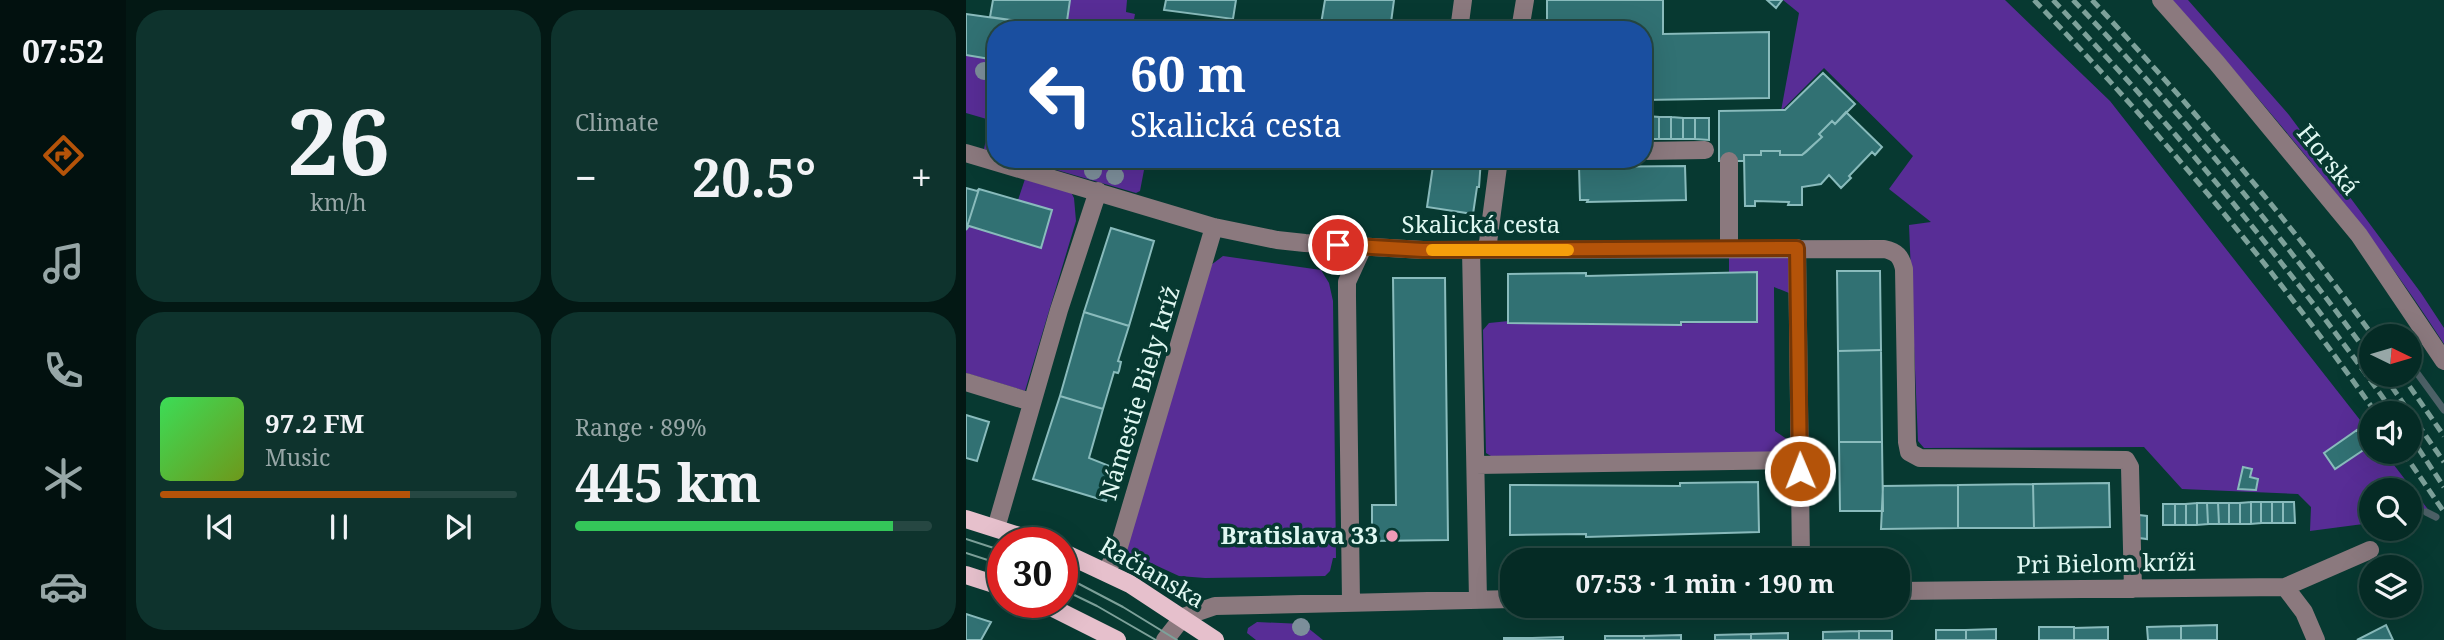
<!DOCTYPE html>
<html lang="en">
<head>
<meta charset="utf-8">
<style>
	:root { --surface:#052b25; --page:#0e332d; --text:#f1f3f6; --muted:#97a7a7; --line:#264742; --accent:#b45309 }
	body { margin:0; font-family:"Noto Serif",serif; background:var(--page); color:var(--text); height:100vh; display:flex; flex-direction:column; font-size:26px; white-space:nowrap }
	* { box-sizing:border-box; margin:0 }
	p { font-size:23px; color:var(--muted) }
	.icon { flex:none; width:38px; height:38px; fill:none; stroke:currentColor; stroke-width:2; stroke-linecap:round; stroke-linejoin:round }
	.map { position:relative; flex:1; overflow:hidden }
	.sheet { display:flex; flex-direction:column; gap:10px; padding:10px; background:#031814; width:840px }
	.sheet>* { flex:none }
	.guide { position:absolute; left:21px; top:21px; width:665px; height:147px; border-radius:28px; box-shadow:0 7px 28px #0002,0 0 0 2px var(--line); background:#1a4fa0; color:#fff; overflow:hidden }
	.needle { width:46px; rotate:95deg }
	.controls { position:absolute; left:1393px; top:324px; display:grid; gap:14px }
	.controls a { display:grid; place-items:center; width:63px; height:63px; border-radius:50%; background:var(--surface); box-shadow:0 7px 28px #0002,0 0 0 2px var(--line); font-size:35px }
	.speed { position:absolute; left:21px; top:527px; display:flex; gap:14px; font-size:35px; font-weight:700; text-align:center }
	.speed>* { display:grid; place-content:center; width:91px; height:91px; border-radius:50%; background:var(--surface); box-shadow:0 7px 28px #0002,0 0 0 2px var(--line); line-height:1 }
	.speed .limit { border:10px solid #d22; background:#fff; color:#111 }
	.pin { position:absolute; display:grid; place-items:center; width:60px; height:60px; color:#fff; margin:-30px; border:4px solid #fff; border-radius:50%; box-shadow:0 2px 7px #0007 }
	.me { position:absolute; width:77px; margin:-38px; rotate:359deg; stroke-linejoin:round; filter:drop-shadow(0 0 5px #0008) }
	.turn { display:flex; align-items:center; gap:24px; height:147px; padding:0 28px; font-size:32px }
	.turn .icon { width:91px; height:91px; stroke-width:2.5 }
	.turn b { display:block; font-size:49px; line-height:60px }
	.big { font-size:52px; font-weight:700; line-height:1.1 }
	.sheet .card { flex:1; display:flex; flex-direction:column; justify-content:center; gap:10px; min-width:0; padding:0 24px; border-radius:28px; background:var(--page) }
	.sheet .dial { align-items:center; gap:0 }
	.dial b { font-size:91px; line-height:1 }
	.song { display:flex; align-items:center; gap:21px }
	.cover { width:84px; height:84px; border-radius:10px; background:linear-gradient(135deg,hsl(130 70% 55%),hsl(80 70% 35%)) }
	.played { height:7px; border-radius:4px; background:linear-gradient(90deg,var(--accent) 70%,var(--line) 70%) }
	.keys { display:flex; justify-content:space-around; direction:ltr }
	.heat { display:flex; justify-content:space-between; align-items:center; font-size:38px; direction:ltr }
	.charge { height:10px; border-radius:5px; background:linear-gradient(90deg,#34c759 89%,var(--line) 0) }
	.sheet .tiles { flex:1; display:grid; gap:10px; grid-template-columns:repeat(2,1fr) }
	.trip { position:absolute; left:534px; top:548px; width:410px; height:70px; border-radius:28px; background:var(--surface); box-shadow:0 7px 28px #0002,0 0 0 2px var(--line); font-weight:700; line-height:70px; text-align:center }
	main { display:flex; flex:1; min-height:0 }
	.dock { display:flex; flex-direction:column; width:126px; justify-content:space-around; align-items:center; background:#02110f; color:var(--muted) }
	.dock .icon { width:49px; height:49px }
	.dock .selected { color:var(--accent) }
	.dock b { font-size:32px; color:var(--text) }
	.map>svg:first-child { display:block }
	.green { fill:#582d96 }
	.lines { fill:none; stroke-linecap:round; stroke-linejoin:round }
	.stream { stroke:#4d6167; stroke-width:7 }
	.building { fill:#317173; stroke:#89bbbc; stroke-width:2 }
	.minor { stroke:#8b797e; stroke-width:18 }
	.major { stroke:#e6c0cc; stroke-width:18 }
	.tram { stroke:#7da19a; stroke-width:2 }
	.rail { stroke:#7da19a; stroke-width:5; stroke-dasharray:10 5; stroke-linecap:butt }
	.tree { fill:#7c8e9a }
	.route-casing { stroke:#753606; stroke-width:18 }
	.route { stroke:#b45309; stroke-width:12 }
	.slow { stroke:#f59e0b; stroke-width:12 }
	.poi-dot { fill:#f09ab7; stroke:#073931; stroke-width:2.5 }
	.labels { text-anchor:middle; stroke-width:7; stroke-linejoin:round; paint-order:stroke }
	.street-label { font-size:24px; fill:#e0f8f2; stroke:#073931 }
	.poi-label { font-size:24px; font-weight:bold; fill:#e0f8f2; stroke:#073931; text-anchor:end }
</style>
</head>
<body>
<main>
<nav class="dock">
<b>07:52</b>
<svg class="icon selected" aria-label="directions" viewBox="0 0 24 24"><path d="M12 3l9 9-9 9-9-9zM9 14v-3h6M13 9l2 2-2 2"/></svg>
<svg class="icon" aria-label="music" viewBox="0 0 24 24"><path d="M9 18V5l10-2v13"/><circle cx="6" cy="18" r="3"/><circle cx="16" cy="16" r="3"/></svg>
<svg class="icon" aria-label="phone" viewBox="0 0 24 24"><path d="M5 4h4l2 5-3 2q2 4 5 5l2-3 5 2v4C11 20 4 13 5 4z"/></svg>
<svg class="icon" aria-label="climate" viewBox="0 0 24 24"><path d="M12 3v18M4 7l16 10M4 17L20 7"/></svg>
<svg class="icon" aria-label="car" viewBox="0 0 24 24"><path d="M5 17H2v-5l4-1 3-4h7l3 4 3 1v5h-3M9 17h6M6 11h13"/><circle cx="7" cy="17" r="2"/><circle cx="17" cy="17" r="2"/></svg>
</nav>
<section class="sheet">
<div class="tiles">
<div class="card dial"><b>26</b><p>km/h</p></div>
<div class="card"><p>Climate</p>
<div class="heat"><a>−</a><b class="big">20.5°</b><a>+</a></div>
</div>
<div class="card">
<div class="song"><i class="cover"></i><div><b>97.2 FM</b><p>Music</p></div></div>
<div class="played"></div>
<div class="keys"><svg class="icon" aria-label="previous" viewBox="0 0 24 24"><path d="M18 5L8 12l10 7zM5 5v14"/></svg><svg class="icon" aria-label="pause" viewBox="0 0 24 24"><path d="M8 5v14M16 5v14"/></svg><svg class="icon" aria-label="next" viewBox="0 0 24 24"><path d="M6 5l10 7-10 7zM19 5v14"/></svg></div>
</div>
<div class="card"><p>Range · 89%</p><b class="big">445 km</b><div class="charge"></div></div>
</div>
</section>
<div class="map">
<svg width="1478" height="640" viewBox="0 0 1478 640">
	<rect width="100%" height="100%" fill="#073931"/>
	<!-- green -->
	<path class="green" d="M104,0H161L160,12L169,14L166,30L100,28Z
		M817,0H1039L1144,101L1405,434V452H1418L1464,512L1444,517V490H1405V523L1344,531L1345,507L1332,494L1216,489L1178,447L958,448L952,441L943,225L965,222L923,189L947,156L858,68L815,111L833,13Z
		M1206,0H1222L1323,115L1455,293L1478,328V344C1399,221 1303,109 1206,0Z
		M0,55L30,60V150L28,152L18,149L24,120L0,113Z
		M59,159H183L182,170H178L174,191L170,193L63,162Z
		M60,176L103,188L108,198L110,221L59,391L0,373V230L3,226L75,248L86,211L52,200Z
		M763,255H823V293L808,287L809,431L825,442V453L525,456L520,453L517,330L523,323L543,321V323H619V325L791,322L790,272H763Z
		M257,256L355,270L363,283L367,301L370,558H367L364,571L359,576L239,578L213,576L161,552V544L245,265Z
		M291,622L337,624L357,640H290L281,633L282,628Z"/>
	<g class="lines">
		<!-- stream -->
		<path class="stream" d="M1451,373L1478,410
			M1460,512L1470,517"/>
	</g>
	<!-- building -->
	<path class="building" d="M27,0H104L100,28L24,17Z
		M200,0H270L267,19L198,10Z
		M359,0H428L424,30H354Z
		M581,0H697V34L803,32V98L677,100V30H581Z
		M801,0H816L810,8Z
		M0,14L100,28L112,30H30V60L0,55Z
		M857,73L889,104L869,124L866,121L853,134L856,137L840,152L836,155H814V151H795V155H778V161H753V111L819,110Z
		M880,112L916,147L909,155L906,152L883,176L885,178L875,188L863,175L855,184L836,187V205H822L823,202L789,201V206H779L778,155H795V151H814V155H836L856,137L853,134L866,121L869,124Z
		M681,116L680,139H677V117Z
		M681,116L693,117V139H680Z
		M693,117H705V139H693Z
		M705,117L717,118V139H705Z
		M717,118H729V139H717Z
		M729,118H743V140L729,139Z
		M468,159H515L513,187H511L507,214L461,207Z
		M719,166L720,200L621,202L622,200H614L613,167Z
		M0,188L11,191L13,189L0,230Z
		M13,189L86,210L75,248L3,226L0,230Z
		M145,228L188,241L163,326L118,312Z
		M871,271H914L915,350L872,351Z
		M791,272V322H715V325L542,323V274L620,273V276Z
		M427,278H479L482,540L406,541V505H430Z
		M118,312L163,326L152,361L155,362L153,371L152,373L148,372L137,409L94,396Z
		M915,350L916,442H873L872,351Z
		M94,396L137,409L123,458L151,469L140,501L67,479Z
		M0,415L23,422L11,461L0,458Z
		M1391,430L1402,447L1369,469L1358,453Z
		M873,442H916L917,511H874Z
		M1277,467L1286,469L1284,477L1292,479L1290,490L1272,489Z
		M792,482L793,532L620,537V534L544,535V485L714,486V483Z
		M1143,483L1144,527L1068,528L1067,484Z
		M1067,484L1068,528H992V485Z
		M992,485V528L915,529L917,486Z
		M1285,502V524H1274V503Z
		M1285,502H1295V523L1285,524Z
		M1295,502H1306V523H1295Z
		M1306,502H1317V523H1306Z
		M1317,502H1328L1329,523H1317Z
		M1231,503H1241L1242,524L1231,525Z
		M1231,503V525H1220V504Z
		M1241,503H1252L1253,524H1242Z
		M1252,503H1263V524H1253Z
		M1263,503H1274V524H1263Z
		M1197,504H1209V525H1197Z
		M1209,504H1220V525H1209Z
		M1173,515L1181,516V539L1173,538Z
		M0,614L25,622L15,640H0Z
		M1251,625V640H1215V626Z
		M1420,625L1427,640H1391Z
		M1215,626V640H1182L1181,627Z
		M1073,627H1108V640H1073Z
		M1142,627V640H1108V628Z
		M1030,629V640H1000V630Z
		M970,630H1000V640H970Z
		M893,631H926V640H893Z
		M893,631V640H857V632Z
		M822,633V640H785V634Z
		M785,634V640H749V635Z
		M715,635V640H678V636Z
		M639,636H678V640H639Z
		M597,637V640H567V638Z
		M538,638H567V640H538Z"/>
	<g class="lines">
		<!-- minor -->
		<path class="minor" d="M1195,0L1250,62L1393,235L1478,361
			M493,30L497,0
			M554,30L559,0
			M677,151L739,150
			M0,153L248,227L311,240L339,243L457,250L918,249C931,252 935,256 938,269L941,442L943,452L954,458L1160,460L1164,467L1167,589
			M763,248V161
			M831,248L835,560
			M505,250L512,600
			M521,250L533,159
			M0,382L65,402
			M510,465L833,460
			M30,528L93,310L132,191
			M140,572L152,550L248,227
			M1319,587L1404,550
			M931,591L1319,587L1338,612L1350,640
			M385,602L381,297V282L397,247
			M199,640L217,617L249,606L546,599"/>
		<!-- major -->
		<path class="major" d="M0,519L72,542
			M96,552L164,584L249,640
			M0,575L37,587
			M75,602L151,640"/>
		<!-- tram -->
		<path class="tram" d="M0,539L37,551
			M0,553L37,565
			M96,575L157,607L211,640
			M96,589L131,606L190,640"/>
		<!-- rail -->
		<path class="rail" d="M1068,0C1192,129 1307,267 1410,413
			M1087,0C1211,130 1324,267 1428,413
			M1107,0C1215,112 1313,233 1405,358
			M1126,0C1226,107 1321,218 1407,336
			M1417,374L1478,462
			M1435,374L1478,436
			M1444,436L1478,487
			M1437,452L1478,512"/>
	</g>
	<!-- trees -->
	<g class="tree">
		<circle cx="18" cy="71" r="9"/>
		<circle cx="127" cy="171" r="9"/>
		<circle cx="149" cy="176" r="9"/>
		<circle cx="335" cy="627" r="9"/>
	</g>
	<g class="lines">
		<defs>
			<path id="route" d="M372,245L457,250L831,248L834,471"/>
		</defs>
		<!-- route casing -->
		<use href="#route" class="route-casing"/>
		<!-- route -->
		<use href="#route" class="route"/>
		<!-- slow -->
		<path class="slow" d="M466,250H602"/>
	</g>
	<!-- markers -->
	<circle class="poi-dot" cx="426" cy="536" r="7"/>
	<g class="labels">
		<!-- street labels -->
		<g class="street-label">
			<text transform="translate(1362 160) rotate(51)" y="8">Horská</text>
			<text x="515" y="233">Skalická cesta</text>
			<text transform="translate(174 393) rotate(-73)" y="8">Námestie Biely kríž</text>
			<text transform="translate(1140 564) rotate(-1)" y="8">Pri Bielom kríži</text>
			<text transform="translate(186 573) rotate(30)" y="8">Račianska</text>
		</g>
		<!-- poi labels -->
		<g class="poi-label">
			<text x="412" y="544">Bratislava 33</text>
		</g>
	</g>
</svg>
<div class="controls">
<a><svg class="needle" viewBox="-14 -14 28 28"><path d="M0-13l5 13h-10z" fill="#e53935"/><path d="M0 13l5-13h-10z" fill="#97a7a7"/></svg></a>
<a><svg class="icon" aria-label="sound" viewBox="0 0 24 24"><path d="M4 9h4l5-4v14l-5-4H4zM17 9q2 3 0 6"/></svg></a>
<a><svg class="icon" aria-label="search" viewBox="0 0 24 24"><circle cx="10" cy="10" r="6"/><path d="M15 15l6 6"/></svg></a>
<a><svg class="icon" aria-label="layers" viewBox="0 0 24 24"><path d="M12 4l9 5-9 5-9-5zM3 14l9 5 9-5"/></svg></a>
</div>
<div class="speed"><div class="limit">30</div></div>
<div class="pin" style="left:372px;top:245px;background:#d93025"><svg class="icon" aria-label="arrive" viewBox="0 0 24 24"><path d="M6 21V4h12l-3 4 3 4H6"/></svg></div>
<svg class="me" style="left:834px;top:471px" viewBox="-20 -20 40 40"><circle r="17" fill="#b45309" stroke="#fff" stroke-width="3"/><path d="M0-11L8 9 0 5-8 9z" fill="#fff"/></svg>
<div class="trip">07:53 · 1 min · 190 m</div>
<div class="guide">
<div class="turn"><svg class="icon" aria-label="left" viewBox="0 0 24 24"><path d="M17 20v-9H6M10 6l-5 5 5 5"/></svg><div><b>60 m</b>Skalická cesta</div></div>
</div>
</div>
</main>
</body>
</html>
